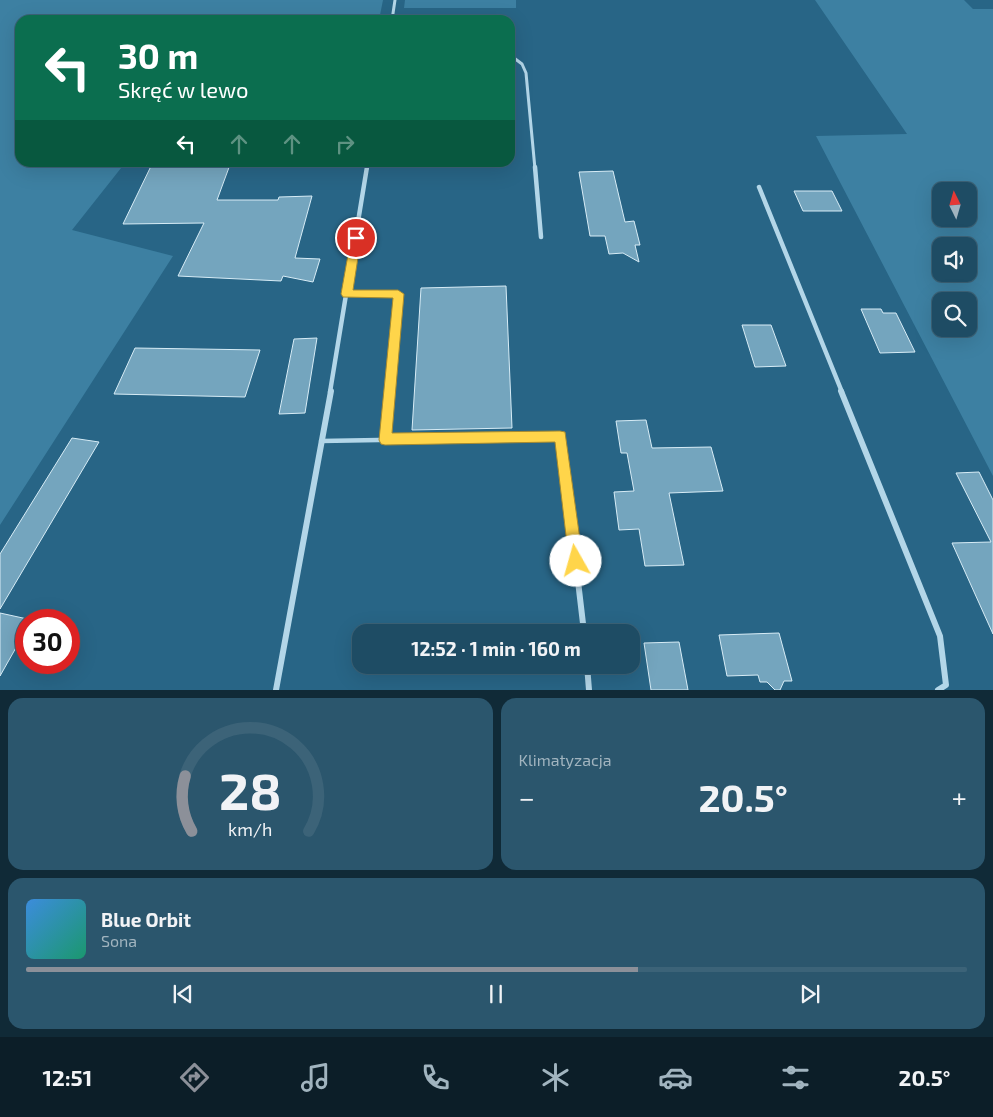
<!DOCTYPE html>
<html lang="pl">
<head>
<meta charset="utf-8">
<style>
	:root { --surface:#1e4c64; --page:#2b566d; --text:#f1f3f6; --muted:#a1b4bf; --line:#3c6378; --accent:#8c9099 }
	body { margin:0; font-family:"Exo 2",sans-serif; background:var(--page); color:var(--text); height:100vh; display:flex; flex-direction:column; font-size:19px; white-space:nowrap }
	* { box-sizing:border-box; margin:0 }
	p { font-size:16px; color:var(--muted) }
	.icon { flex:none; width:28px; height:28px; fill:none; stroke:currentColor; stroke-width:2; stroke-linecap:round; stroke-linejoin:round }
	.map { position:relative; height:690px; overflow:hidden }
	.drawer { display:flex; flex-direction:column; gap:8px; padding:8px; background:#102a37; flex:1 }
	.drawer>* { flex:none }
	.hud { position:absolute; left:15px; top:15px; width:500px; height:152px; border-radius:15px; box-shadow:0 5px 20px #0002,0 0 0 1px var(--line); background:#0b6e4f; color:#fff; overflow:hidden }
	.needle { width:32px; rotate:355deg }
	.buttons { position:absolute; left:932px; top:182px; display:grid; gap:10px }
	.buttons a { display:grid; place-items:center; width:45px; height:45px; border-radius:10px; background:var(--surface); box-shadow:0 5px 20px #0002,0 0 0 1px var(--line); font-size:25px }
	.speed { position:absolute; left:15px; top:609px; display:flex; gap:10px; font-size:25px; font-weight:700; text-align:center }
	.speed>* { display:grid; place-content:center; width:65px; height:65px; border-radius:50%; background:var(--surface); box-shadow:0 5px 20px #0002,0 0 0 1px var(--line); line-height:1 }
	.speed .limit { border:8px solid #d22; background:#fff; color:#111 }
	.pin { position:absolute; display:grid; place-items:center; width:42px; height:42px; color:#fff; margin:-21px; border:2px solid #fff; border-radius:50%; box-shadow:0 1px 5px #0007 }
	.me { position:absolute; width:55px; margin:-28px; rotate:353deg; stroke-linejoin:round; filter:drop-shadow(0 0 4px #0008) }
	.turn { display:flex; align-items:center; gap:18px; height:105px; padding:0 20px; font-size:22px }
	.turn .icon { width:65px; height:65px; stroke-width:2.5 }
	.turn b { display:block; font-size:35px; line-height:42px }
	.lanes { display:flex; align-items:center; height:48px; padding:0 20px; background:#0003; justify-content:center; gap:25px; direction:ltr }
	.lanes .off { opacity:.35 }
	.big { font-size:38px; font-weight:700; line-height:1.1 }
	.drawer .tile { flex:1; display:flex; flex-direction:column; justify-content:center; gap:8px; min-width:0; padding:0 18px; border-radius:15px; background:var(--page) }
	.drawer .dial { align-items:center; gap:0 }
	.dial svg { height:130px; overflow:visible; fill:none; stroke:var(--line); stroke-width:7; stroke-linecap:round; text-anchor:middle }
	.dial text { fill:var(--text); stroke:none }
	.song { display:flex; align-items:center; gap:15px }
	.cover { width:60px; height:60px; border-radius:8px; background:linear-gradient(135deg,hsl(210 70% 55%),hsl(160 70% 35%)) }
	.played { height:5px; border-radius:2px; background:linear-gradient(90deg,var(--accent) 65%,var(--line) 65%) }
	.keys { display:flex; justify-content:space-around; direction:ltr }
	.heat { display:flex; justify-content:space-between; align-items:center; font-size:28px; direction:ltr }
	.drawer .tiles { flex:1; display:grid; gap:8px; grid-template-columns:1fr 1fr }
	.tile:last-child { grid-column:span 2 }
	.trip { position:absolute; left:352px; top:624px; width:288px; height:50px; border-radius:15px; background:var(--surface); box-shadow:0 5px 20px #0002,0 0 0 1px var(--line); font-weight:700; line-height:50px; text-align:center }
	.menu { display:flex; height:80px; justify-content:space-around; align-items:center; background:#0c1e28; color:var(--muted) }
	.menu .icon { width:35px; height:35px }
	.menu .on { color:var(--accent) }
	.menu b { font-size:22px; color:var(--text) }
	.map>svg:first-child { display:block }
	.green { fill:#3d80a2; fill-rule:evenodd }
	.building { fill:#74a5be; stroke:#d7ecf6 }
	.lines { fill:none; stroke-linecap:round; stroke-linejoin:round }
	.lane-far1 { stroke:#b3d6e8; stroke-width:3 }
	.lane { stroke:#b3d6e8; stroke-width:4.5 }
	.street-far2 { stroke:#b3d6e8; stroke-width:3 }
	.street-far1 { stroke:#b3d6e8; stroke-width:4.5 }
	.street { stroke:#b3d6e8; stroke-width:6 }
	.route { fill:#ffd54a; stroke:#a68a30 }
</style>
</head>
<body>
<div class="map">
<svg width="993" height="690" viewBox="0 0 993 690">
	<rect width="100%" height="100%" fill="#286586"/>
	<!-- green -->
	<path class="green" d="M0,0H383L379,20H20V162L125,163L72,230L173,256L0,525Z
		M405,0H516V8H404Z
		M815,0H964L973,9H993V476L816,136L907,134ZM941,191H969V219H941ZM941,246H969V274H941ZM941,301H969V329H941Z"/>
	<!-- building -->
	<path class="building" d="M153,162H231L217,200H278L279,197L312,196L295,258L320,259L313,282L283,276L281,281L178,276L204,223L123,224Z
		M613,171L625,222L634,221L640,245H635L639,262L623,253L609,254L605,236H590L579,172Z
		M794,191H832L842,211H803Z
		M506,286L512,428L412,430L421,288Z
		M861,309H881L883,313H896L915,352L880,353Z
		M742,325H771L786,366L755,367Z
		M317,338L305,413L279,414L294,339Z
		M135,348L260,350L245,397L114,394Z
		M646,420L652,448L711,447L723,491L669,493L684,565L645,566L639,529L619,530L614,492L634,491L627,453H621L616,421Z
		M72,438L99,442L0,609V554Z
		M979,472L993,500V634L952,543L991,542L956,473Z
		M0,613L32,620H26V630L0,676Z
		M779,633L792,681H784L780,690H775L767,682H760L758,675L727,676L719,635Z
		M679,642L688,690H651L644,643Z"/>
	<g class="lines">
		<!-- lane-far1 -->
		<path class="lane-far1" d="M347,294H398L389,392"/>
		<!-- lane -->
		<path class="lane" d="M385,440L389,391
			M321,441L561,437"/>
		<!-- street-far2 -->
		<path class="street-far2" d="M392,20L395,0
			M510,55L522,64L526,73L535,169
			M367,169L368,162"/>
		<!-- street-far1 -->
		<path class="street-far1" d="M535,167L541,237
			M759,187L842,392
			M330,392L367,167"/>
		<!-- street -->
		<path class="street" d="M841,391L940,636L946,685L938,690
			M561,437L584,632
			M587,665L589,690
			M276,690L331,391"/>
	</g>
	<!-- route -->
	<path class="route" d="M356,234L361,238L353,290H398L404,294L392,433L560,431L565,432L583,561L581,566L576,568L571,566L569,561L555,442L385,445L381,444L379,440L393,298L343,297L341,294L351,238Z"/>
</svg>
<div class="buttons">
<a><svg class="needle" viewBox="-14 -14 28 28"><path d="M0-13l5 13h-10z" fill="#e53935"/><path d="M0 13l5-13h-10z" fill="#a1b4bf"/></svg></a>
<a><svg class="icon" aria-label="sound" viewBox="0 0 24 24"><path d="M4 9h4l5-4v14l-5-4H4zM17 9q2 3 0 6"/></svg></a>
<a><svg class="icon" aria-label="search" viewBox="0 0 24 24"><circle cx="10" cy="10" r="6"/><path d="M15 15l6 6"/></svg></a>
</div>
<div class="speed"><div class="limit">30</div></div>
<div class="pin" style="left:356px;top:238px;background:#d93025"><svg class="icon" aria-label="arrive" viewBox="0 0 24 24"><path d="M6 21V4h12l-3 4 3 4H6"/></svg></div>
<svg class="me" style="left:576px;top:561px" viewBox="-20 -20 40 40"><circle r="19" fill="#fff"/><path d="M0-13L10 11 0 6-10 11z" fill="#ffd54a"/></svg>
<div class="trip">12:52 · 1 min · 160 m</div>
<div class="hud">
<div class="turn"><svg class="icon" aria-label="left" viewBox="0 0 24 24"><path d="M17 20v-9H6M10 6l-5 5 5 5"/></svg><div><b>30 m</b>Skręć w lewo</div></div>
<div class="lanes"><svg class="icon" aria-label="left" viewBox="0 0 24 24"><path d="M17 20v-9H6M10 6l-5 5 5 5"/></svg><svg class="icon off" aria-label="ahead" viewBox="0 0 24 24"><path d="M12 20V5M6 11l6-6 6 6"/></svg><svg class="icon off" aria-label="ahead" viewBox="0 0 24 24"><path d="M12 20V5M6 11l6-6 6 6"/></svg><svg class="icon off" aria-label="right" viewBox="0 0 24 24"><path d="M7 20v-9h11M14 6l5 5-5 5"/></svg></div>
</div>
</div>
<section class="drawer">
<div class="tiles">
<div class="tile dial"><svg viewBox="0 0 100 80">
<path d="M14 69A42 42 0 1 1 86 69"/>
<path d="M14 69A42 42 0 0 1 10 35" stroke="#8c9099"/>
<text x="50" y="56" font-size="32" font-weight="700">28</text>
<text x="50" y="72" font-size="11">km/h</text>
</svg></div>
<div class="tile"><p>Klimatyzacja</p>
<div class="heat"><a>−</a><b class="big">20.5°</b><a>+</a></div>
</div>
<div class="tile">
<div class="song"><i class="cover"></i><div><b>Blue Orbit</b><p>Sona</p></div></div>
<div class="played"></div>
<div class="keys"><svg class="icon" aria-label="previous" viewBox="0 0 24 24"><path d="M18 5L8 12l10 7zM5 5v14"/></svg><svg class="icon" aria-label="pause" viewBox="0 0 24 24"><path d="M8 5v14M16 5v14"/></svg><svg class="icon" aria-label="next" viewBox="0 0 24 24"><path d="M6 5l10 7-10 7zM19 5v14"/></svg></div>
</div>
</div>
</section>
<nav class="menu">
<b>12:51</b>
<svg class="icon on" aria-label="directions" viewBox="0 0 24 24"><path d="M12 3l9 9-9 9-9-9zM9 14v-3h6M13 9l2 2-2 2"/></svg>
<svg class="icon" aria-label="music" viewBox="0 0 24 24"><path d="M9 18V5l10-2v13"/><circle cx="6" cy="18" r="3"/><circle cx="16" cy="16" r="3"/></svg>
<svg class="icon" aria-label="phone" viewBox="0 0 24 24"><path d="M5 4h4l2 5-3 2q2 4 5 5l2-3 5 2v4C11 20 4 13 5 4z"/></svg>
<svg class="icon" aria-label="climate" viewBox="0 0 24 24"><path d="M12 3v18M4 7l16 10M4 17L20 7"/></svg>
<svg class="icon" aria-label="car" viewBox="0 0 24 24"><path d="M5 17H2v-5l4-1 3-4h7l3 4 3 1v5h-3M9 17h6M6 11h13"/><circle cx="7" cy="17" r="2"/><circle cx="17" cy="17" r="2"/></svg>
<svg class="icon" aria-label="filters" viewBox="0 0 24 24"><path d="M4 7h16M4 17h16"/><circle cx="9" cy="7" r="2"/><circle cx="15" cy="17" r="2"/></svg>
<b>20.5°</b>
</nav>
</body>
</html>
